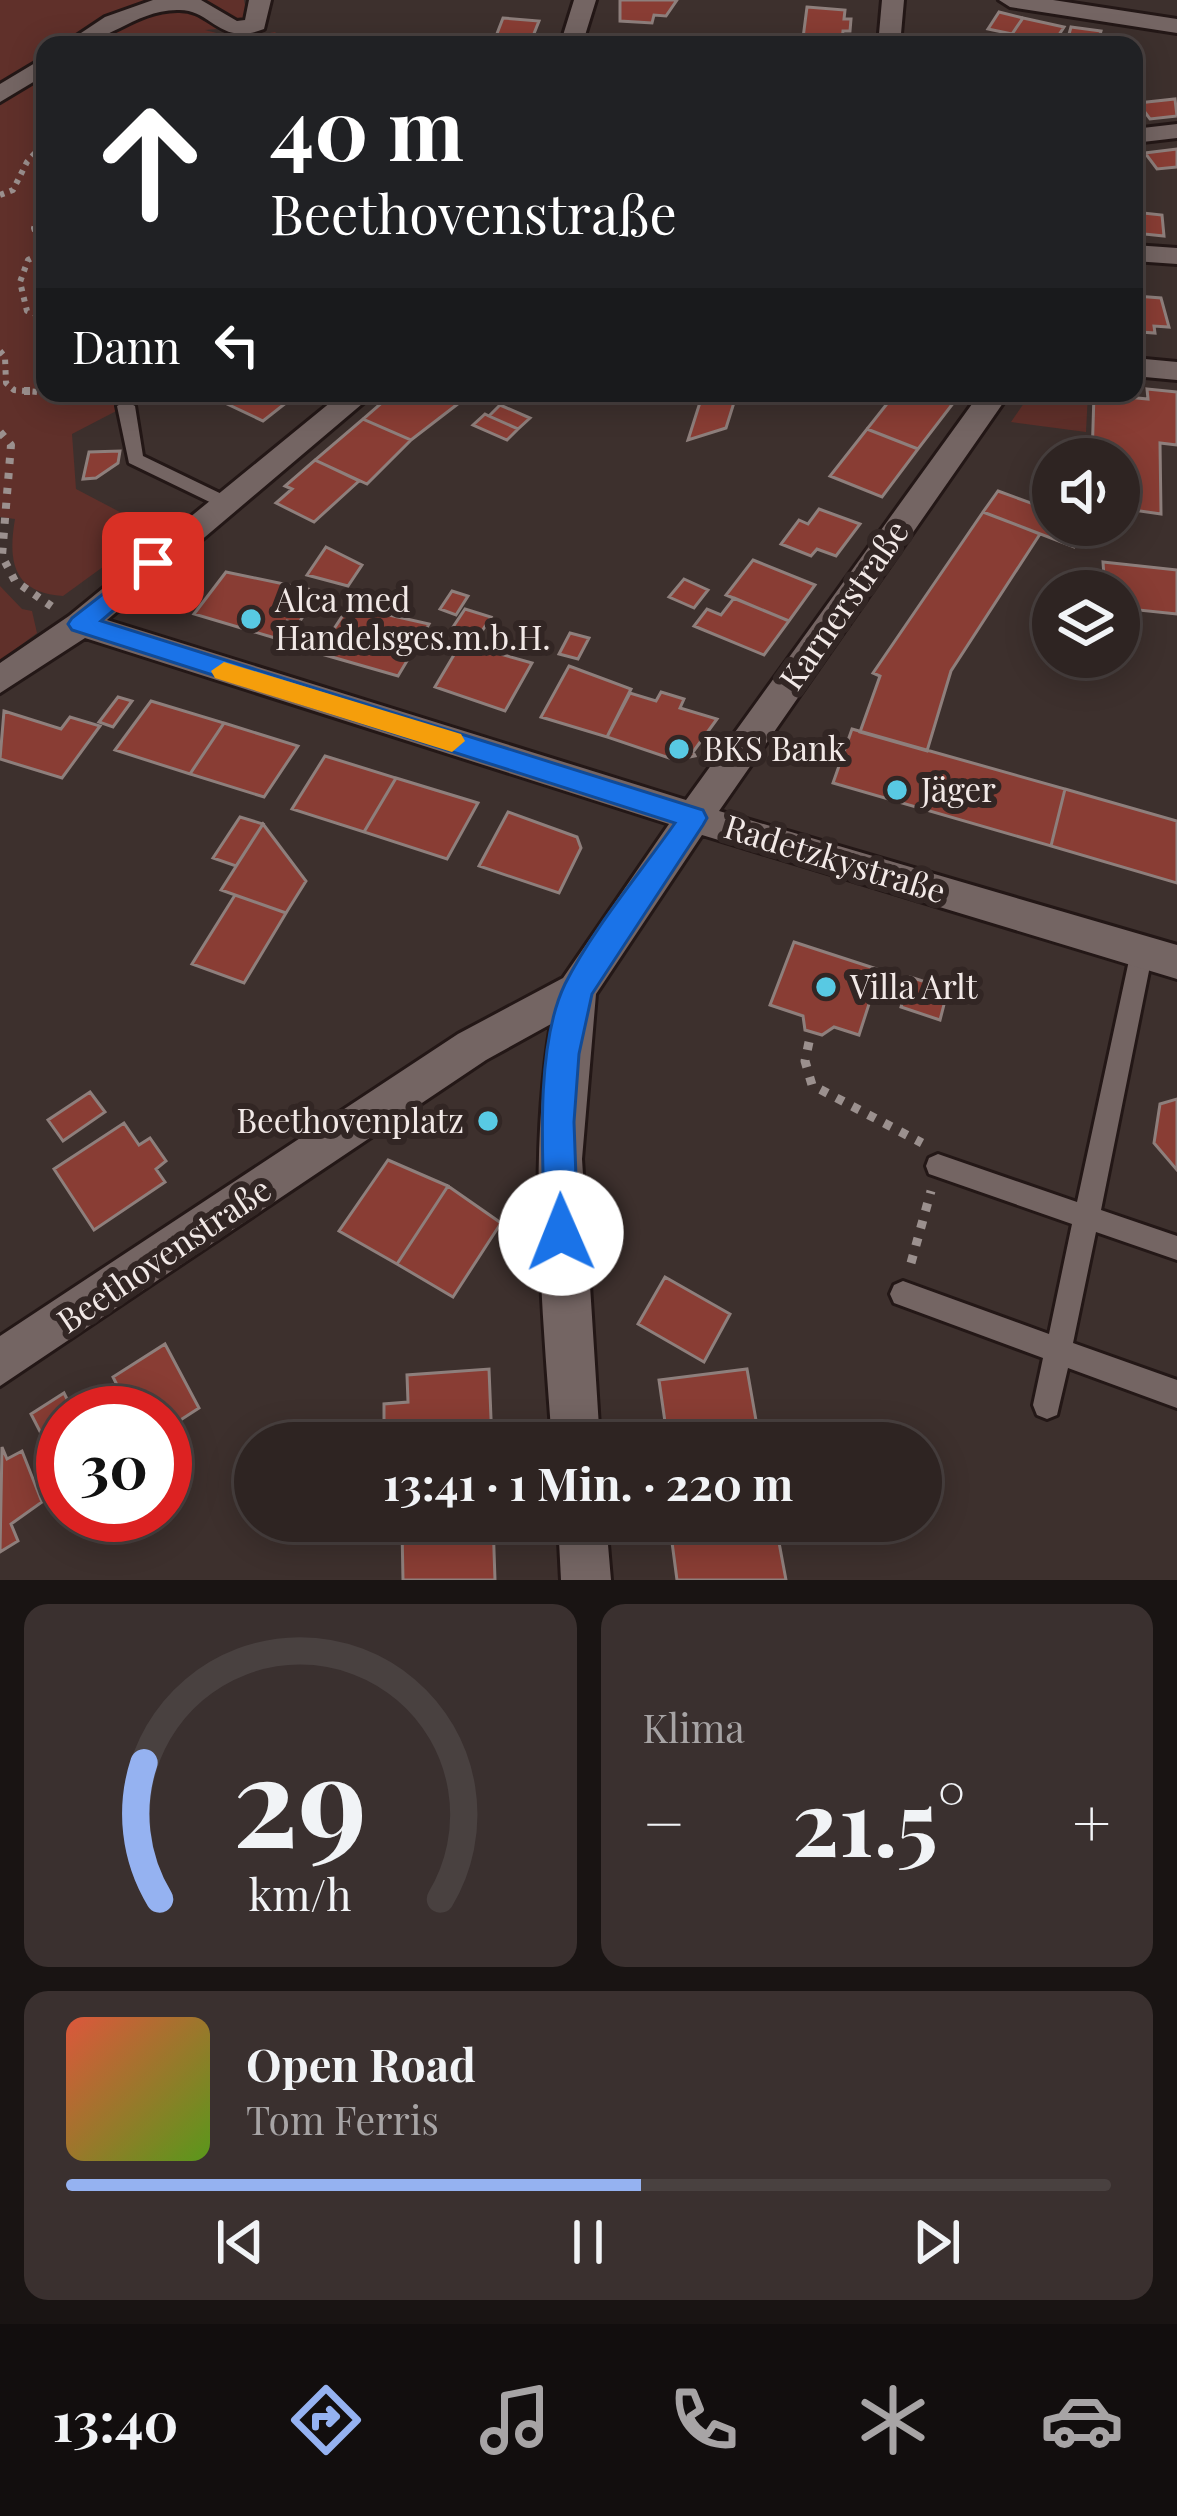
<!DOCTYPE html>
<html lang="de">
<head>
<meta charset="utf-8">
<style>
	:root { --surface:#2e2422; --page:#3a302f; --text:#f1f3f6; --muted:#a7a4a5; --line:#494140; --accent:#95b2f1 }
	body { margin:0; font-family:"Playfair Display",serif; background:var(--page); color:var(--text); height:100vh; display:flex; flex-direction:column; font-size:45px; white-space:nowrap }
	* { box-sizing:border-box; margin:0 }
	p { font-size:39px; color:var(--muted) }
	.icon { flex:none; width:66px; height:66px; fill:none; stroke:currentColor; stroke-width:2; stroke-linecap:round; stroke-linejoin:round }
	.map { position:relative; height:1580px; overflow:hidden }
	.drawer { display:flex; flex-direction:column; gap:24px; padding:24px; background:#191413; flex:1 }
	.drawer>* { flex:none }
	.hud { position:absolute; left:36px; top:36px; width:1107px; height:366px; border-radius:24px; box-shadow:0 6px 30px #0003,0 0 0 3px var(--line); background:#202124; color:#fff; overflow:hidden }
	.controls { position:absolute; left:1032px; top:438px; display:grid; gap:24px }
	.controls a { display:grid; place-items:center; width:108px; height:108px; border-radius:50%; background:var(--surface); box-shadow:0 6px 30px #0003,0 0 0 3px var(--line); font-size:60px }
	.speed { position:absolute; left:36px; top:1386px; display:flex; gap:24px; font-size:60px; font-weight:700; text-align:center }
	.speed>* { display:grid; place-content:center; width:156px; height:156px; border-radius:50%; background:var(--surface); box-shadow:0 6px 30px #0003,0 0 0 3px var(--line); line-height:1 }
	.speed .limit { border:18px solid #d22; background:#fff; color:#111 }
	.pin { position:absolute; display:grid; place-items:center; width:102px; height:102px; color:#fff; margin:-51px; border-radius:24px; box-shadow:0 6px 18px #0006 }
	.me { position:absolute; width:132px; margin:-66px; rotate:359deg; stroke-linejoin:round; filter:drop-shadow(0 0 9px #0008) }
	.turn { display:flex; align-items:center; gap:42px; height:252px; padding:0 36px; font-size:54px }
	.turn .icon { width:156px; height:156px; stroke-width:2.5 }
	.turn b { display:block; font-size:84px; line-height:102px }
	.then { display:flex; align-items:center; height:114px; padding:0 36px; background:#0003; gap:24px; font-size:45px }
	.big { font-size:90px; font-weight:700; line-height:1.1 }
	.drawer .card { flex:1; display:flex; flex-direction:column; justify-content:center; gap:18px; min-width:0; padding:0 42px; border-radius:24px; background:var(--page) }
	.drawer .dial { align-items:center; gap:0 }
	.dial svg { height:312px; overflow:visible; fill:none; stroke:var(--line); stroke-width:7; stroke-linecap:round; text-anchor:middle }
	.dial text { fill:var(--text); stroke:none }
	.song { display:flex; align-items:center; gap:36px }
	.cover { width:144px; height:144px; border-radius:18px; background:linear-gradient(135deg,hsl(10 70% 55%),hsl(90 70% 35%)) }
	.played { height:12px; border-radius:6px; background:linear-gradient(90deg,var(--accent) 55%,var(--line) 55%) }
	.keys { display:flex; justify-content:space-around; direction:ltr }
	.heat { display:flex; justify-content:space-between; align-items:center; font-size:66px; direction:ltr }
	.drawer .tiles { flex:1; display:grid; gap:24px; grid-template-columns:1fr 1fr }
	.card:last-child { grid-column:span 2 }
	.trip { position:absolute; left:234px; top:1422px; width:708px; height:120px; border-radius:60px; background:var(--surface); box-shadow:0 6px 30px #0003,0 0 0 3px var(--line); font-weight:700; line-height:120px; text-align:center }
	.tab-bar { display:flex; height:192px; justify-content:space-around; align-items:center; background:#120e0e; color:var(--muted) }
	.tab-bar .icon { width:84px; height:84px }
	.tab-bar .on { color:var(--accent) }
	.tab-bar b { font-size:54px; color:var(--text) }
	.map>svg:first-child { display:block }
	.green { fill:#60302a }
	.building { fill:#893d34; stroke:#8e7f7c; stroke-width:3 }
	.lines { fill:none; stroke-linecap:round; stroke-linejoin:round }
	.lane-casing { stroke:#231716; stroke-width:6 }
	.street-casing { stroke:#231716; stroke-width:6 }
	.path-far2 { stroke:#9b908e; stroke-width:6; stroke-dasharray:4.5 6; stroke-linecap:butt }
	.path-far1 { stroke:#9b908e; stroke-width:8; stroke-dasharray:6 9; stroke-linecap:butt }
	.path { stroke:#9b908e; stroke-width:9; stroke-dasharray:8 10; stroke-linecap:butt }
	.lane { fill:#746563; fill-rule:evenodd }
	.street { fill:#746563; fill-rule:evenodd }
	.route { fill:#1a73e8; stroke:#114b97; stroke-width:3 }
	.slow { fill:#f59e0b }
	.poi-dot { fill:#58c9e3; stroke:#322624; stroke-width:4.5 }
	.labels { text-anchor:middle; stroke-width:12; stroke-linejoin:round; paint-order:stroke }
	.poi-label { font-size:33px; fill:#f2e9e7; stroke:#322624; text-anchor:start }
	.street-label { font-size:33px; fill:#f2e9e7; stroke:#322624 }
</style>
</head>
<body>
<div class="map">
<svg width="1177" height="1580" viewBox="0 0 1177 1580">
	<rect width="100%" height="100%" fill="#3d302d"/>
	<!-- green -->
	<path class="green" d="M0,0H244L249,26L205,30L239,39L275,32L288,45H45V393L145,396L72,434L76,489L137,521L122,539L133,545L63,596C12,593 8,560 15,519L0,517Z
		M1031,393H1088L1086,432L1011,422Z
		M0,586L22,609L32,611L37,633L0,661Z"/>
	<!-- building -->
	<path class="building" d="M620,0H677L666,16L654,15L652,23L620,21Z
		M807,7L845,10L844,19H851L850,31H843L842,40L803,38Z
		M999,12L1023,18L1012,34L988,29Z
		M503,18L539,21L531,41L493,44Z
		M1023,18L1064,27L1053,44L1012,34Z
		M1071,27L1101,31L1097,45H1066Z
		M1175,99L1177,116L1150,119L1138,103Z
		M1177,149V167L1157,169L1145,153Z
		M1134,212L1162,215L1164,236L1134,233Z
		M1136,296L1161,298L1169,327L1154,326L1155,333L1141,332V325L1134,324Z
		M1147,389L1177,392V445L1160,443L1161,514L1119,508V459H1092L1094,394L1148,399Z
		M233,393H292L296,395L263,421L225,403Z
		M393,393H437L459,403L411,440L363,419Z
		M703,393H737L726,428L688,440Z
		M875,393H961L918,449L867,429L894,395Z
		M500,405L530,418L518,429L489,416Z
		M485,414L489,416L518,429L507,440L473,425Z
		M363,419L411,440L367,484L315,460Z
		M867,429L918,449L882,497L830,476Z
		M120,451L118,463L96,478L83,479L89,452Z
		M315,460L359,481L314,522L276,503L292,489L285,486Z
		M998,491L1053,511V525H1087L1074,547L983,512Z
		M819,509L860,524L836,556L817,549L811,556L781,544L799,520L808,524Z
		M983,512L1040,534L951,671L927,751L860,732L880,676L873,673Z
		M326,547L362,565L348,586L307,575Z
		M753,560L815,585L789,621L726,595Z
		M1103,562L1177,570V614L1119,608V591H1105Z
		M226,572L308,589L299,603L310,606L298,624L287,621L275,638L194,614Z
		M684,579L708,590L694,608L669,597Z
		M452,591L468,596L456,615L440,609Z
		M734,598L789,621L764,655L694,626L707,609L721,615Z
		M349,606L429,624L398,676L318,653Z
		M465,609L491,617L475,642L449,633Z
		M570,633L589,638L578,659L559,654Z
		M461,643L532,663L505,711L435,687Z
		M569,666L631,689L607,737L541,717Z
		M661,692L684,699L680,708L717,719L693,752L695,756L675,760L607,737L630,693L656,701Z
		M118,697L132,701L113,727L99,722Z
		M151,701L224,723L190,774L115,750Z
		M4,711L61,729L70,717L100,726L62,778L0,759Z
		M224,723L298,746L264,797L190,774Z
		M852,729L1065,789L1051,846L833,783Z
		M325,756L396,778L364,832L292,809Z
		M396,778L478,803L447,859L364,832Z
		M1065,789L1177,821V883L1051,846Z
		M508,812L577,837L581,848L559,893L479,866Z
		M240,817L263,824L236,866L213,858Z
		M263,824L306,881L286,913L221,890Z
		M235,895L286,913L244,983L192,964Z
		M794,942L880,970L859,1035L834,1027L822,1035L805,1030L803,1016L770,1005Z
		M910,977L948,989L940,1020L901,1007Z
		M90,1092L105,1112L63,1141L48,1120Z
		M1177,1099V1170L1154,1143L1160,1104Z
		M124,1123L139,1145L150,1138L166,1161L156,1169L165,1182L94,1230L54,1169Z
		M388,1160L448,1186L397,1264L339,1231Z
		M448,1186L501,1223L453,1297L397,1264Z
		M665,1277L730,1314L704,1362L638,1324Z
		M165,1344L199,1408L165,1430V1413H106L96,1394L116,1383L113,1377Z
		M489,1369L492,1443H411V1431L384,1433V1404L408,1402L407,1375Z
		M747,1369L760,1443H668L659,1380Z
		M64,1393L74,1413H63V1476L31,1414Z
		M2,1447L7,1459L22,1451L42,1502L11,1524L18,1541L0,1552Z
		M493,1521L495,1580H403L402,1528Z
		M713,1521H775L786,1580H677L670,1527Z"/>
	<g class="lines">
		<defs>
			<path id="lane" d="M126,401L135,406L143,456L232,499L235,503L232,507H220L129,463L117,406Z
				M1142,941L1150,944L1153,951L1101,1210L1177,1236V1260L1096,1232L1073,1343L1177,1380V1408L1068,1368L1057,1415L1047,1419L1037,1415L1033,1405L1043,1358L894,1303L890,1294L894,1285L903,1281L1049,1334L1072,1224L929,1174L926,1166L929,1158L938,1154L1077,1202L1131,951L1134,944Z"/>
			<path id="street" d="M153,0H201L237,21L245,20L249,0H271L264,29C218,47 212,8 177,10C132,11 108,45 63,45L105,17Z
				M574,0H596L582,45H560Z
				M882,0H904L900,45H878Z
				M999,0H1053L1177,19V33L1010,7Z
				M45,57V75L0,102V84Z
				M1177,124V138L1134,143V129Z
				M1134,245L1177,248V264L1134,261Z
				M1134,358L1177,362V380L1134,376Z
				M342,393H375L107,620L686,800L980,393H1010L719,811L1177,945V979L702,835L596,994L582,1159L600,1443H552C542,1304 528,1162 551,1024L486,1060L0,1386V1336L458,1034L563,978L669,824L85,638L0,693V663L69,616Z
				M558,1521H606L611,1580H561Z"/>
		</defs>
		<!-- lane casing -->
		<use href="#lane" class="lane-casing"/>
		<!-- street casing -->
		<use href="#street" class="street-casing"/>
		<!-- path-far2 -->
		<path class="path-far2" d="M281,45L285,42
			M0,195L13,190L27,162L45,142
			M45,197L34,228L45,260
			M40,254L28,260L20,282L27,311L45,317
			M0,351L5,357L6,383L14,390L38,392L45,372
			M42,372L45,347"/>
		<!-- path-far1 -->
		<path class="path-far1" d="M24,391H38
			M0,432L11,445L2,556L15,581L54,608"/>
		<!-- path -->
		<path class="path" d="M809,1042L805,1061L812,1085L922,1143
			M911,1263L931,1191"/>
		<!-- lane -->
		<use href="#lane" class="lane"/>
		<!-- street -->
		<use href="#street" class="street"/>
	</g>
	<!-- route -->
	<path class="route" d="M153,555L165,563L162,569L101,621L703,810L707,818L703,825L592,994L579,1054L574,1122L578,1233L573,1245L561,1249L550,1245L545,1233C543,1163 534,1048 565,984C592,930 640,873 675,823L72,630L68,624L72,618Z"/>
	<!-- slow -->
	<path class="slow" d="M224,662L461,734L465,741L452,752L215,678L211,671Z"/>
	<!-- markers -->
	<g class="poi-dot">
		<circle cx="251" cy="619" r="12"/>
		<circle cx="679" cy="749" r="12"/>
		<circle cx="897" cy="790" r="12"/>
		<circle cx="826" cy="987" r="12"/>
		<circle cx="488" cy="1121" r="12"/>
	</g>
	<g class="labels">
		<!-- poi labels -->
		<g class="poi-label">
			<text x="275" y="612">Alca med<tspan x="275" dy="38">Handelsges.m.b.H.</tspan></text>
			<text x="703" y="761">BKS Bank</text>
			<text x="921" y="802">Jäger</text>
			<text x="850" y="999">Villa Arlt</text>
			<text x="464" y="1133" text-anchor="end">Beethovenplatz</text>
		</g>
		<!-- street labels -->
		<g class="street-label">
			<text transform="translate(844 605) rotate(-55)" y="12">Karnerstraße</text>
			<text transform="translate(835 859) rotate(17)" y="12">Radetzkystraße</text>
			<text transform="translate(164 1255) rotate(-34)" y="12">Beethovenstraße</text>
		</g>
	</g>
</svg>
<div class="controls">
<a><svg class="icon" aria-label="sound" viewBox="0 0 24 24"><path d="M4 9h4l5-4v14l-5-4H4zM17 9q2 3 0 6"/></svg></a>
<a><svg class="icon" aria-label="layers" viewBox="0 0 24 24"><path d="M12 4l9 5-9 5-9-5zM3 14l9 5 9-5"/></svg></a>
</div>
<div class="speed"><div class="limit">30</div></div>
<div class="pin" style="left:153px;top:563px;background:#d93025"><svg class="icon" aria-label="arrive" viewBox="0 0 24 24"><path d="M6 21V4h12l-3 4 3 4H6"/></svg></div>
<svg class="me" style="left:561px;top:1233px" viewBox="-20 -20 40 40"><circle r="19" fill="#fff"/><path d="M0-13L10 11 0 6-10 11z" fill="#1a73e8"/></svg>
<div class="trip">13:41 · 1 Min. · 220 m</div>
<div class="hud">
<div class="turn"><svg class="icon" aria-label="ahead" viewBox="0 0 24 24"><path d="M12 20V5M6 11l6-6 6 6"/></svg><div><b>40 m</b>Beethovenstraße</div></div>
<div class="then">Dann<svg class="icon" aria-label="left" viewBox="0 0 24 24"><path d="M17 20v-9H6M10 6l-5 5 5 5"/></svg></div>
</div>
</div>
<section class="drawer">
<div class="tiles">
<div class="card dial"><svg viewBox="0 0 100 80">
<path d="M14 69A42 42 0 1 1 86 69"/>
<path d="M14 69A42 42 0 0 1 10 34" stroke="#95b2f1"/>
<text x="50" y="56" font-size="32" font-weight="700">29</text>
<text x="50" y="72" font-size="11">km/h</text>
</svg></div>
<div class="card"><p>Klima</p>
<div class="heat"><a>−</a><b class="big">21.5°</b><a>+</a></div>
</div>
<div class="card">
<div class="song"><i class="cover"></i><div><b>Open Road</b><p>Tom Ferris</p></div></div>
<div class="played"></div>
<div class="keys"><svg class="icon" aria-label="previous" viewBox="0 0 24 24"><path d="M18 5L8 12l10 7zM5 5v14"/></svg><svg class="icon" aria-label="pause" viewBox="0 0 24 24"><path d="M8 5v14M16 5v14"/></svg><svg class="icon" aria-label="next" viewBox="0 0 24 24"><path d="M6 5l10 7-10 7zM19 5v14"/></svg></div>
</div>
</div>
</section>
<nav class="tab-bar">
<b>13:40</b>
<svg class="icon on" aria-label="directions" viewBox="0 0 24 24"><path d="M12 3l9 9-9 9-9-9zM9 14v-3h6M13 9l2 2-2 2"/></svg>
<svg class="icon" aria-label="music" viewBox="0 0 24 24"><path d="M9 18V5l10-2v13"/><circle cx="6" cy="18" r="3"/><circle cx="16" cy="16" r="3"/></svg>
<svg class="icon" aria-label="phone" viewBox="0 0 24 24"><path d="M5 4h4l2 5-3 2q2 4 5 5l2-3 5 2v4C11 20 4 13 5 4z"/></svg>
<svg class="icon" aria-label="climate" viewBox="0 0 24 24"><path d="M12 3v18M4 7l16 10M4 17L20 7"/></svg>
<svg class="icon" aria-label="car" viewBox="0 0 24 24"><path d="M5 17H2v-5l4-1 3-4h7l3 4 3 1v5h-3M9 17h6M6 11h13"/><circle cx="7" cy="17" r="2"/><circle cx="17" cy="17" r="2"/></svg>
</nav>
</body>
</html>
